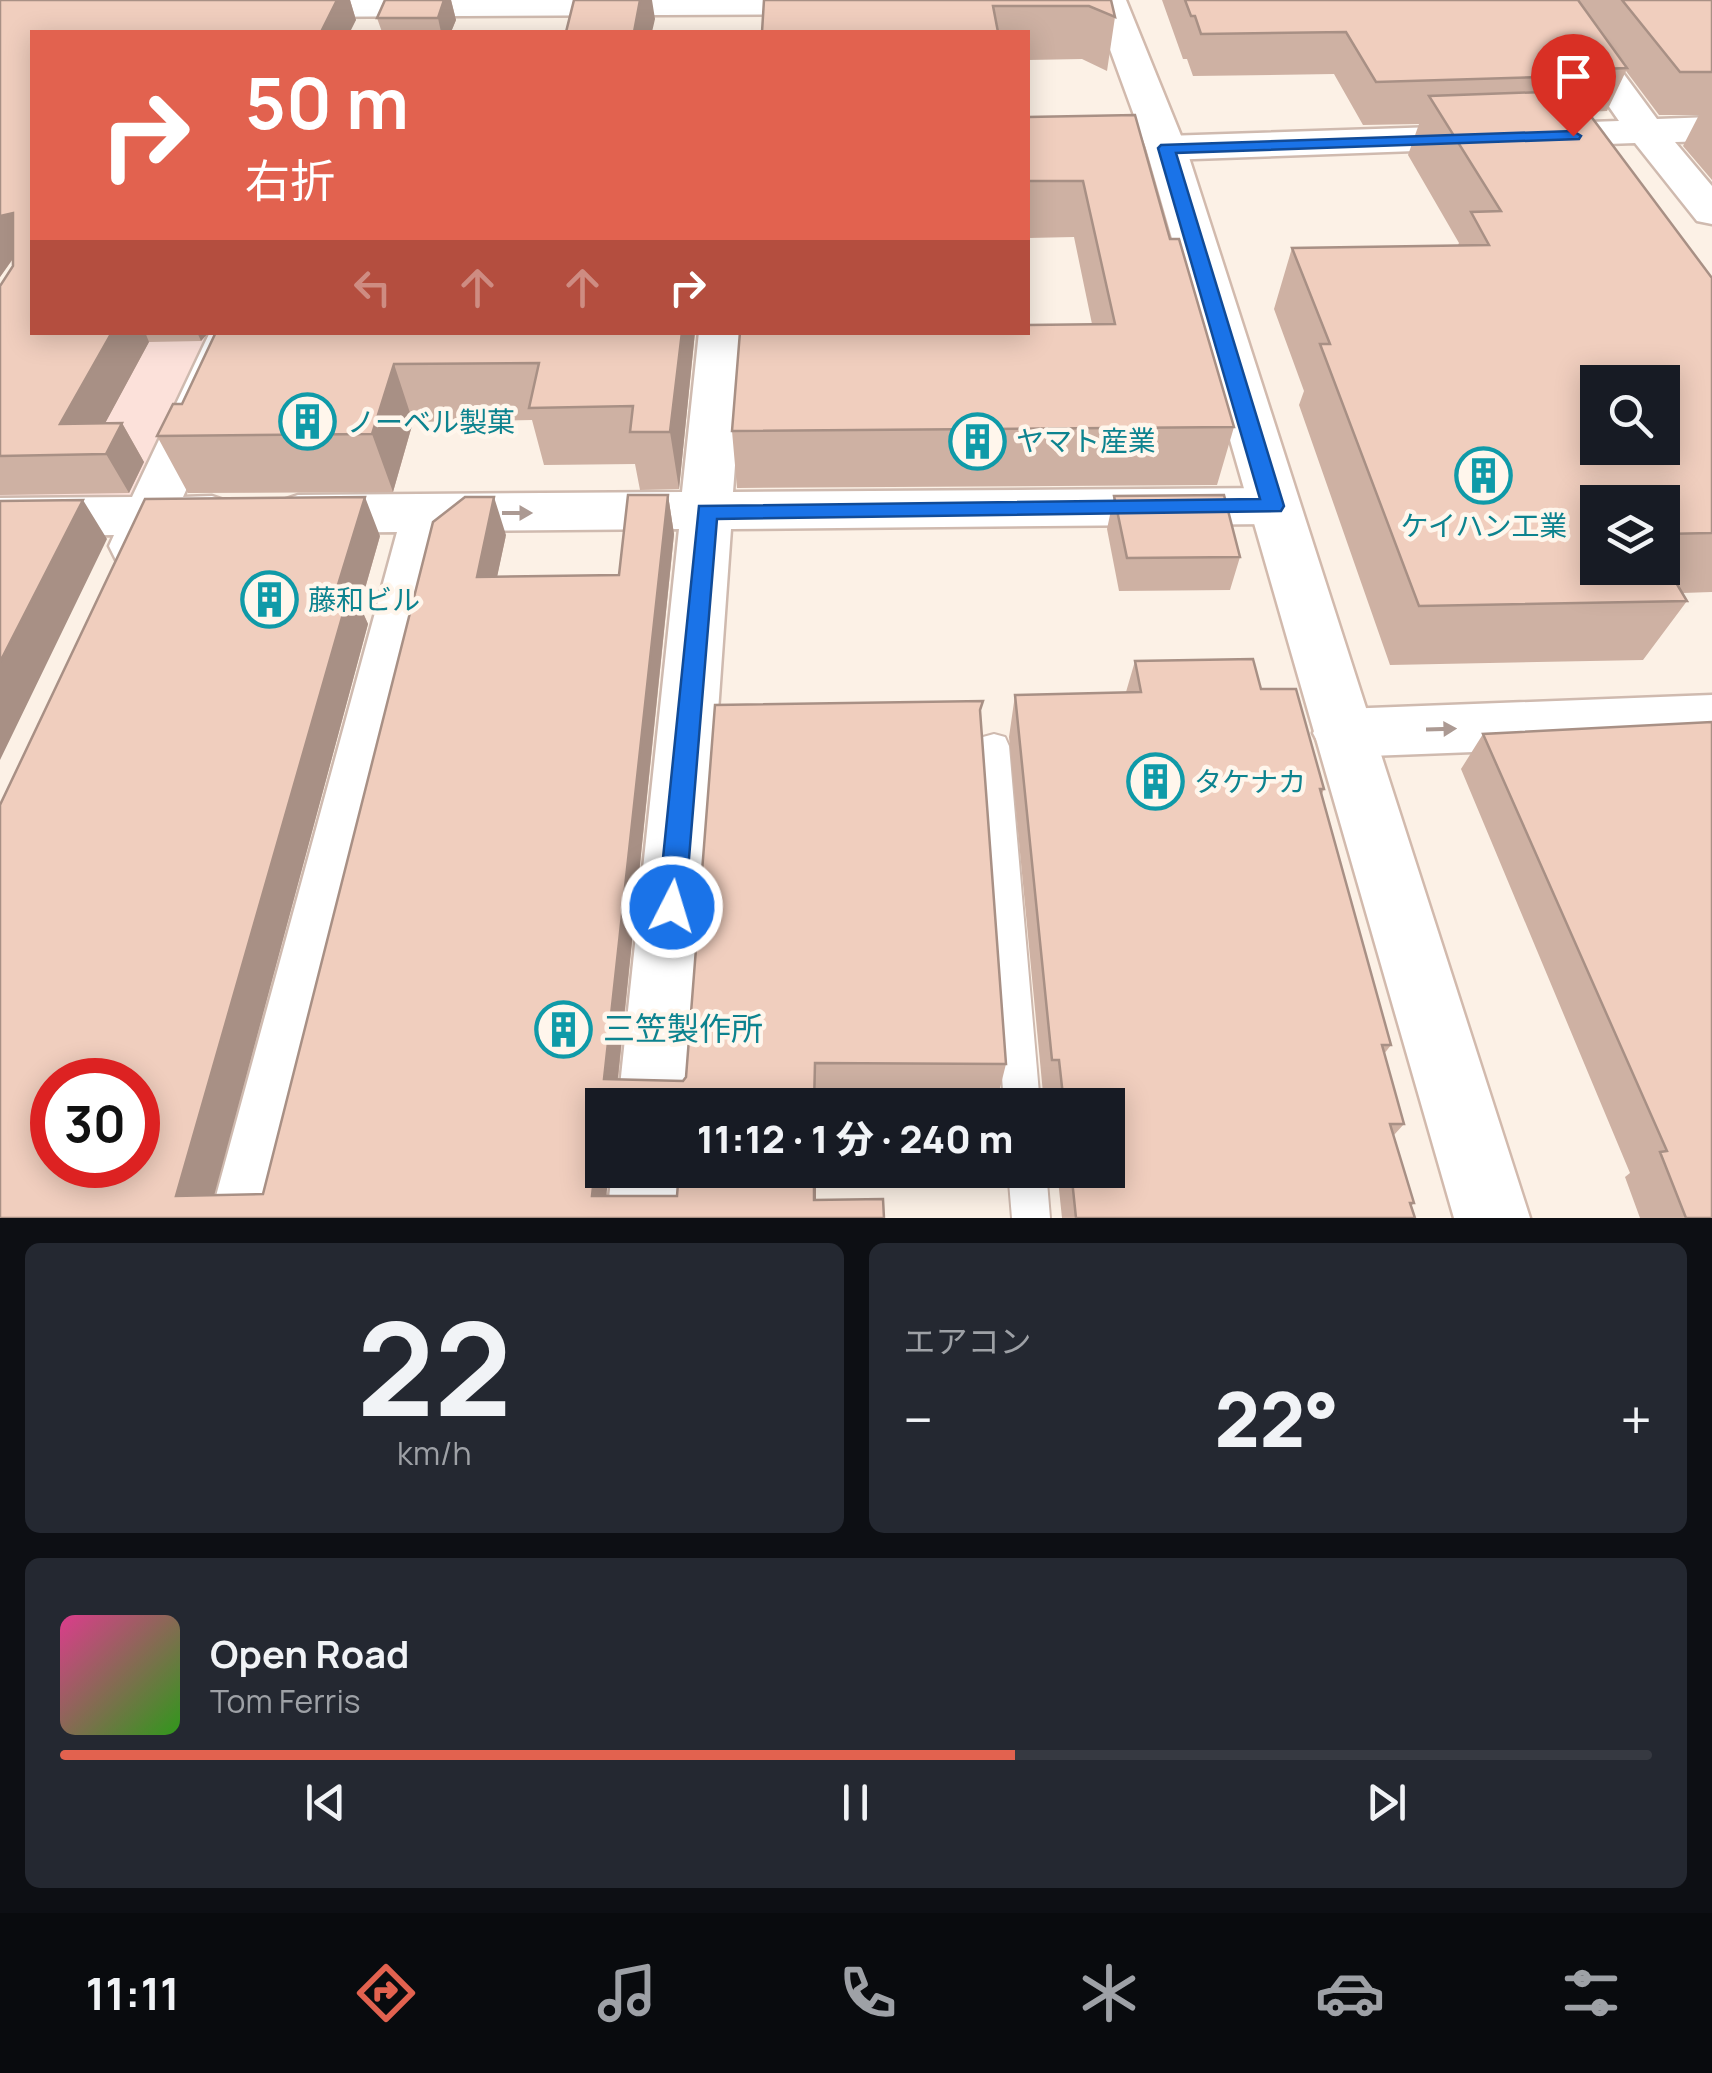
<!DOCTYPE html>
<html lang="ja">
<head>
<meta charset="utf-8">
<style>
	:root { --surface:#171b24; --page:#242831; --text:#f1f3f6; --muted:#9ea1a6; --line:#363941; --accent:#e2624f }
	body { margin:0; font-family:Manrope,"Noto Sans JP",sans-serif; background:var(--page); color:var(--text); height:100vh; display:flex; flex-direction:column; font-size:38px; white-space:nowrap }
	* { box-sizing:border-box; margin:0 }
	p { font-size:32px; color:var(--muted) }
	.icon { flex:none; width:55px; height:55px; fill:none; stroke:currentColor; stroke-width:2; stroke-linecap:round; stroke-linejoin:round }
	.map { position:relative; height:1218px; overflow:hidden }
	.details { display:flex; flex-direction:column; gap:25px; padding:25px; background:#0d0f14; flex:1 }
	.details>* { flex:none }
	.top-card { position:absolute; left:30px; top:30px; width:1000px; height:305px; border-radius:0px; box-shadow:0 5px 25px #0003; background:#e2624f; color:#fff; overflow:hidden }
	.buttons { position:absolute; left:1580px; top:365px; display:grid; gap:20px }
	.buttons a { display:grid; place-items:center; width:100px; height:100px; border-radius:0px; background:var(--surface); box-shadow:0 5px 25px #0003; font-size:50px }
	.speed { position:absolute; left:30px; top:1058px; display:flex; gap:20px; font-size:50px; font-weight:700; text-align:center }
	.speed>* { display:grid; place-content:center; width:130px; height:130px; border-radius:50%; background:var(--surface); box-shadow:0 5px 25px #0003; line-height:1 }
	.speed .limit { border:15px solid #d22; background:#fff; color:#111 }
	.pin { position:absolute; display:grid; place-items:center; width:85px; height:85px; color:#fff; margin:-102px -42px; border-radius:50% 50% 50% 0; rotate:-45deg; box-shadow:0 0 10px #0007 }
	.pin .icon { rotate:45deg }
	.me { position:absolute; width:110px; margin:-55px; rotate:5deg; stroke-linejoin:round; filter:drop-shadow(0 0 8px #0008) }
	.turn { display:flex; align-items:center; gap:35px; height:210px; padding:0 50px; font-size:45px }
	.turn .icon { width:130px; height:130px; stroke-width:2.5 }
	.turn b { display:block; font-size:70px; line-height:85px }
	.lanes { display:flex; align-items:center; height:95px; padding:0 50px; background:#0003; justify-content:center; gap:50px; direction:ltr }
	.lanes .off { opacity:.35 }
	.big { font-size:75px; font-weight:800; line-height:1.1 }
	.details .tile { flex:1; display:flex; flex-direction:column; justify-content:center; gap:15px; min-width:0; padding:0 35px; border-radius:15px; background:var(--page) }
	.details .dial { align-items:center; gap:0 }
	.dial b { font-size:130px; line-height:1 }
	.song { display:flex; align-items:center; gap:30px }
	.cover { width:120px; height:120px; border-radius:15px; background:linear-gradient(135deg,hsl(330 70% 55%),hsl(110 70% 35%)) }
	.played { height:10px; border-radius:5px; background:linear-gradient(90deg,var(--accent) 60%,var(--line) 60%) }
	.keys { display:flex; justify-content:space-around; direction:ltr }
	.heat { display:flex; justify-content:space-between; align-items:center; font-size:55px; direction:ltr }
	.details .tiles { flex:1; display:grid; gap:25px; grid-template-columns:1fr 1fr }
	.tile:last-child { grid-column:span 2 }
	.trip { position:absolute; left:585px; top:1088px; width:540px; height:100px; border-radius:0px; background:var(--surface); box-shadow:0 5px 25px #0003; font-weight:800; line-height:100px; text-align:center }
	.tab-bar { display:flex; height:160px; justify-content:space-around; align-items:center; background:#090b0e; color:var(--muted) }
	.tab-bar .icon { width:70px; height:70px }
	.tab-bar .on { color:var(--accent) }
	.tab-bar b { font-size:45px; color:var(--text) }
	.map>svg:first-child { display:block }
	.commercial { fill:#fce1da }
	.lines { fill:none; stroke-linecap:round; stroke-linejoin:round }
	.lane-casing { stroke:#cfbaaf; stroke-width:4 }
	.street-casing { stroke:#cfbaaf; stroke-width:5 }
	.secondary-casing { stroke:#d2baad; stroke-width:5 }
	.lane { fill:#fff; fill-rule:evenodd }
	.street { fill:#fff; fill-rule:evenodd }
	.secondary { fill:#fff; fill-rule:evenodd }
	.wall { fill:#ceb1a3; fill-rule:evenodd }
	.shaded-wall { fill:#a89085 }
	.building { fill:#f0cebe; stroke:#a89085; stroke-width:2.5; fill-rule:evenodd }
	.oneway { fill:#ac9a93 }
	.route { fill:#1a73e8; stroke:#114b97; stroke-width:2.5 }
	.labels { text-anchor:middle; stroke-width:9; stroke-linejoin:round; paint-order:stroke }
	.culture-label { font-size:28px; fill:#0d838f; stroke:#fff6ec; text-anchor:start }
	.near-culture-label { font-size:32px; fill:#0d838f; stroke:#fff6ec; text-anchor:start }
</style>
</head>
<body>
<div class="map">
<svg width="1712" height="1218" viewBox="0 0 1712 1218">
	<rect width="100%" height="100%" fill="#fcf1e6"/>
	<!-- commercial -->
	<path class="commercial" d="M32,332L209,333L130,499L0,500V361Z"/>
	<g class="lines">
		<defs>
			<path id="lane" d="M994,734L1005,737L1009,746L1040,1105H1004L979,746L983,737Z
				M1008,1170H1046L1050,1218H1012Z"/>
			<path id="street" d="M266,0H851L854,4L849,11L837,14L278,17L266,14L261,7Z
				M1535,0H1569L1657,119L1712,117V141L1675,142L1712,186V224L1697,221L1635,143L1166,160L1152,156L1146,148L1152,140L1166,136L1619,121Z
				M210,332H256L183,497L212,496L230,502L238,515L230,528L212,534H167L154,560L135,565L116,560L109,546L114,535L0,536V498L132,497Z
				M699,332H745L733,492L1273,488L1291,493L1299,506L1291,519L1273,524L731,529L690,1105H618L679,529L449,531L286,1218H210L397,532L298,533L280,527L272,514L280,501L298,495L682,492Z
				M1712,695V743L1343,757L1322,750L1313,733L1322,716L1343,709Z
				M612,1170H686L683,1218H607Z"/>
			<path id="secondary" d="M1092,0H1126L1186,148L1530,1218H1454L1146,148Z"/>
		</defs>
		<!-- lane casing -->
		<use href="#lane" class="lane-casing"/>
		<!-- street casing -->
		<use href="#street" class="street-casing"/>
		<!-- secondary casing -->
		<use href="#secondary" class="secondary-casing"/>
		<!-- lane -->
		<use href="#lane" class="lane"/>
		<!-- street -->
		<use href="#street" class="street"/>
		<!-- secondary -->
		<use href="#secondary" class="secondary"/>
	</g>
	<!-- wall -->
	<path class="wall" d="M0,0H350L356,20L32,332H209L201,341L149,342L105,423H122L144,462L129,493L0,495V286L13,266V259L0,277Z
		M385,0H451L456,20L451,32H382L377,18Z
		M764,0H1111L1115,17L1107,71L1082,59L1028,60V32H762Z
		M1162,0H1712V180L1683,146L1699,115H1659L1626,71L1607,111L1587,112L1712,278V592L1682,593L1687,601L1643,660L1390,665L1299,405L1304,391L1274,309L1292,248L1458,245L1459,243L1408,155L1419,124L1363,125L1334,74L1193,76L1187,59H1183ZM1598,502H1662V568Z
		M1028,117L1170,239L1234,427L1217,485L737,488L732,431L1092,324L1074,237L1028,238Z
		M216,332H695L679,489L640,490L635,464L544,465L532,420L413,422L393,492L188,493L157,436L182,404Z
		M668,495L674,534L618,1080L683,1081L981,722L1006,1064L999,1092H816L602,1105V1170L607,1196L816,1200L0,1218L380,536L360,606L368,624L214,1195L263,1194L506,535L497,576L619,575Z
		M1114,496L1240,557L1230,590L1119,591L1107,529Z
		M1135,661L1261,689L1324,789L1322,794L1391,1045L1384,1054L1404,1124L1394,1135L1414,1203L1411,1206L1415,1218H1062L1057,1170H1108V1105H1050L1049,1093H1043L1009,737L1015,695L1126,692Z
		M1483,734L1712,1218H1640L1625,1177L1630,1173L1461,769Z"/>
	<!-- shaded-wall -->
	<path class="shaded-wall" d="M337,0H350L356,20L350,32H321Z
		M444,0H451L456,20L451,32H441L438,18Z
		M640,0H652L655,19L652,32H634Z
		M13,213L14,257L0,277V216Z
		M112,332H145L149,342L88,455L60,424Z
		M197,332H209L201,341Z
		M682,332H695L679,489L670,432Z
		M394,364L413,422L393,492L372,434Z
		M122,423L144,462L129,493L106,454Z
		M668,495L674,534L615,1105L604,1079Z
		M365,497L380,536L360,606L368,624L208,1218L176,1196L333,601Z
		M494,497L506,535L489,615L477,577Z
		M83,500L107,539L0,760V662Z
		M598,1141L602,1151V1170H609L604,1218L592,1196Z
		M814,1170H816V1218L814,1200Z"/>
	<!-- building -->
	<path class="building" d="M0,0H337L321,32H32V332H112L60,424L122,423L106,454L0,456V286L13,266V213L0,216Z
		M385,0H444L438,18H377Z
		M574,0H640L634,32H566Z
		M764,0H1111L1115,17L1089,6H993L998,32H762Z
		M1185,0H1578L1627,68L1539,71L1543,77L1376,82L1346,32L1201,34L1195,16H1191Z
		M1622,0H1712V72H1680Z
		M1572,91L1712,278V533L1662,534V502H1598V568H1662V559L1687,601L1419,606L1320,344H1330L1292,248L1489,245L1471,212L1501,211L1429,96ZM1598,382H1662V448H1598Z
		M1135,115L1170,239H1179L1234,427L732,431L740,332H1028V325L1115,324L1083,181H1028V117Z
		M216,332H682L670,432H630L633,406L529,408L539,363L394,364L372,434L157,436L173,404H182Z
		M628,495H668L604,1079L683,1081L686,1077L715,705L983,701L980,710L1006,1064L815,1063L814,1105H602V1141H598L592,1196H677L679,1170H814V1200L883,1199L884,1218H0V805L145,499L365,497L333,601L351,586L176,1196L263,1194L433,522L465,497H494L477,577L619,575ZM52,1080H138V1165H52Z
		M1224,495L1240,557L1127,558L1114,496Z
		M83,500L0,662V501Z
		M1253,659L1261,689H1296L1324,789H1320L1391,1045H1382L1404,1124H1390L1414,1203H1410L1415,1218H1076L1071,1170H1108V1105H1064L1059,1060H1052L1015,695L1141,692L1135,661Z
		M1712,722V1218H1686L1660,1152L1667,1151L1483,734Z"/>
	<!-- one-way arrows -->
	<defs><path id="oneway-solid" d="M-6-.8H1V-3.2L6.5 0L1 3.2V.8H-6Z" transform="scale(2.5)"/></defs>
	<g class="oneway">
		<use href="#oneway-solid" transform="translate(517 513)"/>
		<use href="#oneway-solid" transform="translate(1441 729) rotate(-2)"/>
	</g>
	<!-- route -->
	<path class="route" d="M1573,131L1581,136L1579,139L1176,153L1284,506L1281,511L717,519L685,907L681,916L672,920L662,916L658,907L699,506L1260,499L1158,148L1161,145Z"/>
	<!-- icons -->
	<defs>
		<symbol id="building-ring" viewBox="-11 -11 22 22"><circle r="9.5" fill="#fff6ec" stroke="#0f9aa8" stroke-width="1.5"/><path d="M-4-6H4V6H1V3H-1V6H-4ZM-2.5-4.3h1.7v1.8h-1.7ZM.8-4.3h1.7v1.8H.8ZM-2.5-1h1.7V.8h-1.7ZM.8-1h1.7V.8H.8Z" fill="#0f9aa8"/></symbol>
	</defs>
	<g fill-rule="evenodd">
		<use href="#building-ring" x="276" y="390" width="63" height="63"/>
		<use href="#building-ring" x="946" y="410" width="63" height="63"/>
		<use href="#building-ring" x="1452" y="444" width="63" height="63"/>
		<use href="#building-ring" x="238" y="568" width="63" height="63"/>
		<use href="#building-ring" x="1124" y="750" width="63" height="63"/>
		<use href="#building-ring" x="532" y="998" width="63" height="63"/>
	</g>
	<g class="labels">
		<!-- culture labels -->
		<g class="culture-label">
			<text x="347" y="432">ノーベル製菓</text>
			<text x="1016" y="451">ヤマト産業</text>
			<text x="1484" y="536" text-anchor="middle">ケイハン工業</text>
			<text x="308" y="610">藤和ビル</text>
			<text x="1194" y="792">タケナカ</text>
		</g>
		<!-- near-culture labels -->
		<g class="near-culture-label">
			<text x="603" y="1040">三笠製作所</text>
		</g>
	</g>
</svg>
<div class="buttons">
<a><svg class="icon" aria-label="search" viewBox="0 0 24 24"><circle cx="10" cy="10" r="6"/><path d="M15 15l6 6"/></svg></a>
<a><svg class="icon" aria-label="layers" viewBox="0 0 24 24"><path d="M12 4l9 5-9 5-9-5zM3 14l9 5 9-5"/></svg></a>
</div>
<div class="speed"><div class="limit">30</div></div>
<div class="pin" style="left:1573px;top:136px;background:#d93025"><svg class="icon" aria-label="arrive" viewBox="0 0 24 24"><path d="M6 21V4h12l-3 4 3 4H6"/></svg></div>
<svg class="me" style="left:672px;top:907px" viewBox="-20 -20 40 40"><circle r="17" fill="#1a73e8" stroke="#fff" stroke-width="3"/><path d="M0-11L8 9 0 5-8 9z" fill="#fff"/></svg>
<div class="trip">11:12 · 1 分 · 240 m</div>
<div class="top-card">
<div class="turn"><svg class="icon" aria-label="right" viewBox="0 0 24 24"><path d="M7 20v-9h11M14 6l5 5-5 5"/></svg><div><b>50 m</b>右折</div></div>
<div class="lanes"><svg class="icon off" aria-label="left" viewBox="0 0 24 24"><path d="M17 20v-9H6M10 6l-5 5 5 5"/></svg><svg class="icon off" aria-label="ahead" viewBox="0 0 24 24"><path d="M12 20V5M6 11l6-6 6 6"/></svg><svg class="icon off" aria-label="ahead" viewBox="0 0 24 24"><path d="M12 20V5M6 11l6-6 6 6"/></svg><svg class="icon" aria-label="right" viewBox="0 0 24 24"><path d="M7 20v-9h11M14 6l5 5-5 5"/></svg></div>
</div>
</div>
<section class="details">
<div class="tiles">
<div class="tile dial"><b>22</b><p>km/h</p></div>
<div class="tile"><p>エアコン</p>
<div class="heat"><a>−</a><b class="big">22°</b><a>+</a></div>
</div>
<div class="tile">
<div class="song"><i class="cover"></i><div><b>Open Road</b><p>Tom Ferris</p></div></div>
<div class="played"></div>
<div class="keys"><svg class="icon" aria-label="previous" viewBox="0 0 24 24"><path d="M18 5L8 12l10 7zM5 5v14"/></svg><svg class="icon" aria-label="pause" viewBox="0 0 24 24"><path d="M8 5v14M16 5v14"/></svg><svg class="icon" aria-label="next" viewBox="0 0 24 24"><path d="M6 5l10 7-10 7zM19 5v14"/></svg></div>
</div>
</div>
</section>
<nav class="tab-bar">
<b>11:11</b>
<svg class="icon on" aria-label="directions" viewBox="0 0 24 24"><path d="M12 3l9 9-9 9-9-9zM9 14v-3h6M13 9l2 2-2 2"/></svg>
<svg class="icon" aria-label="music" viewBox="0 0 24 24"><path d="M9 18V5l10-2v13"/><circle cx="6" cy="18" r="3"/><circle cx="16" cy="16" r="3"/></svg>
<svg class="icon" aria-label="phone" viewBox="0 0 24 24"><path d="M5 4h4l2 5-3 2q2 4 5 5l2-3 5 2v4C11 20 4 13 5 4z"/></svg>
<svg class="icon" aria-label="climate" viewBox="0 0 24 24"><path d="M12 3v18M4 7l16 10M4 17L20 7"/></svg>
<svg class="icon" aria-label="car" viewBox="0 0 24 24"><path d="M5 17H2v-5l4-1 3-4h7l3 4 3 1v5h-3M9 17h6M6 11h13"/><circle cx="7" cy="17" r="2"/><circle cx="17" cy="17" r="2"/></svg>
<svg class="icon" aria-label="filters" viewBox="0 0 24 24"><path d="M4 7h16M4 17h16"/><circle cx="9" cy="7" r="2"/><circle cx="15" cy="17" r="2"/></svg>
</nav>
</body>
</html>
